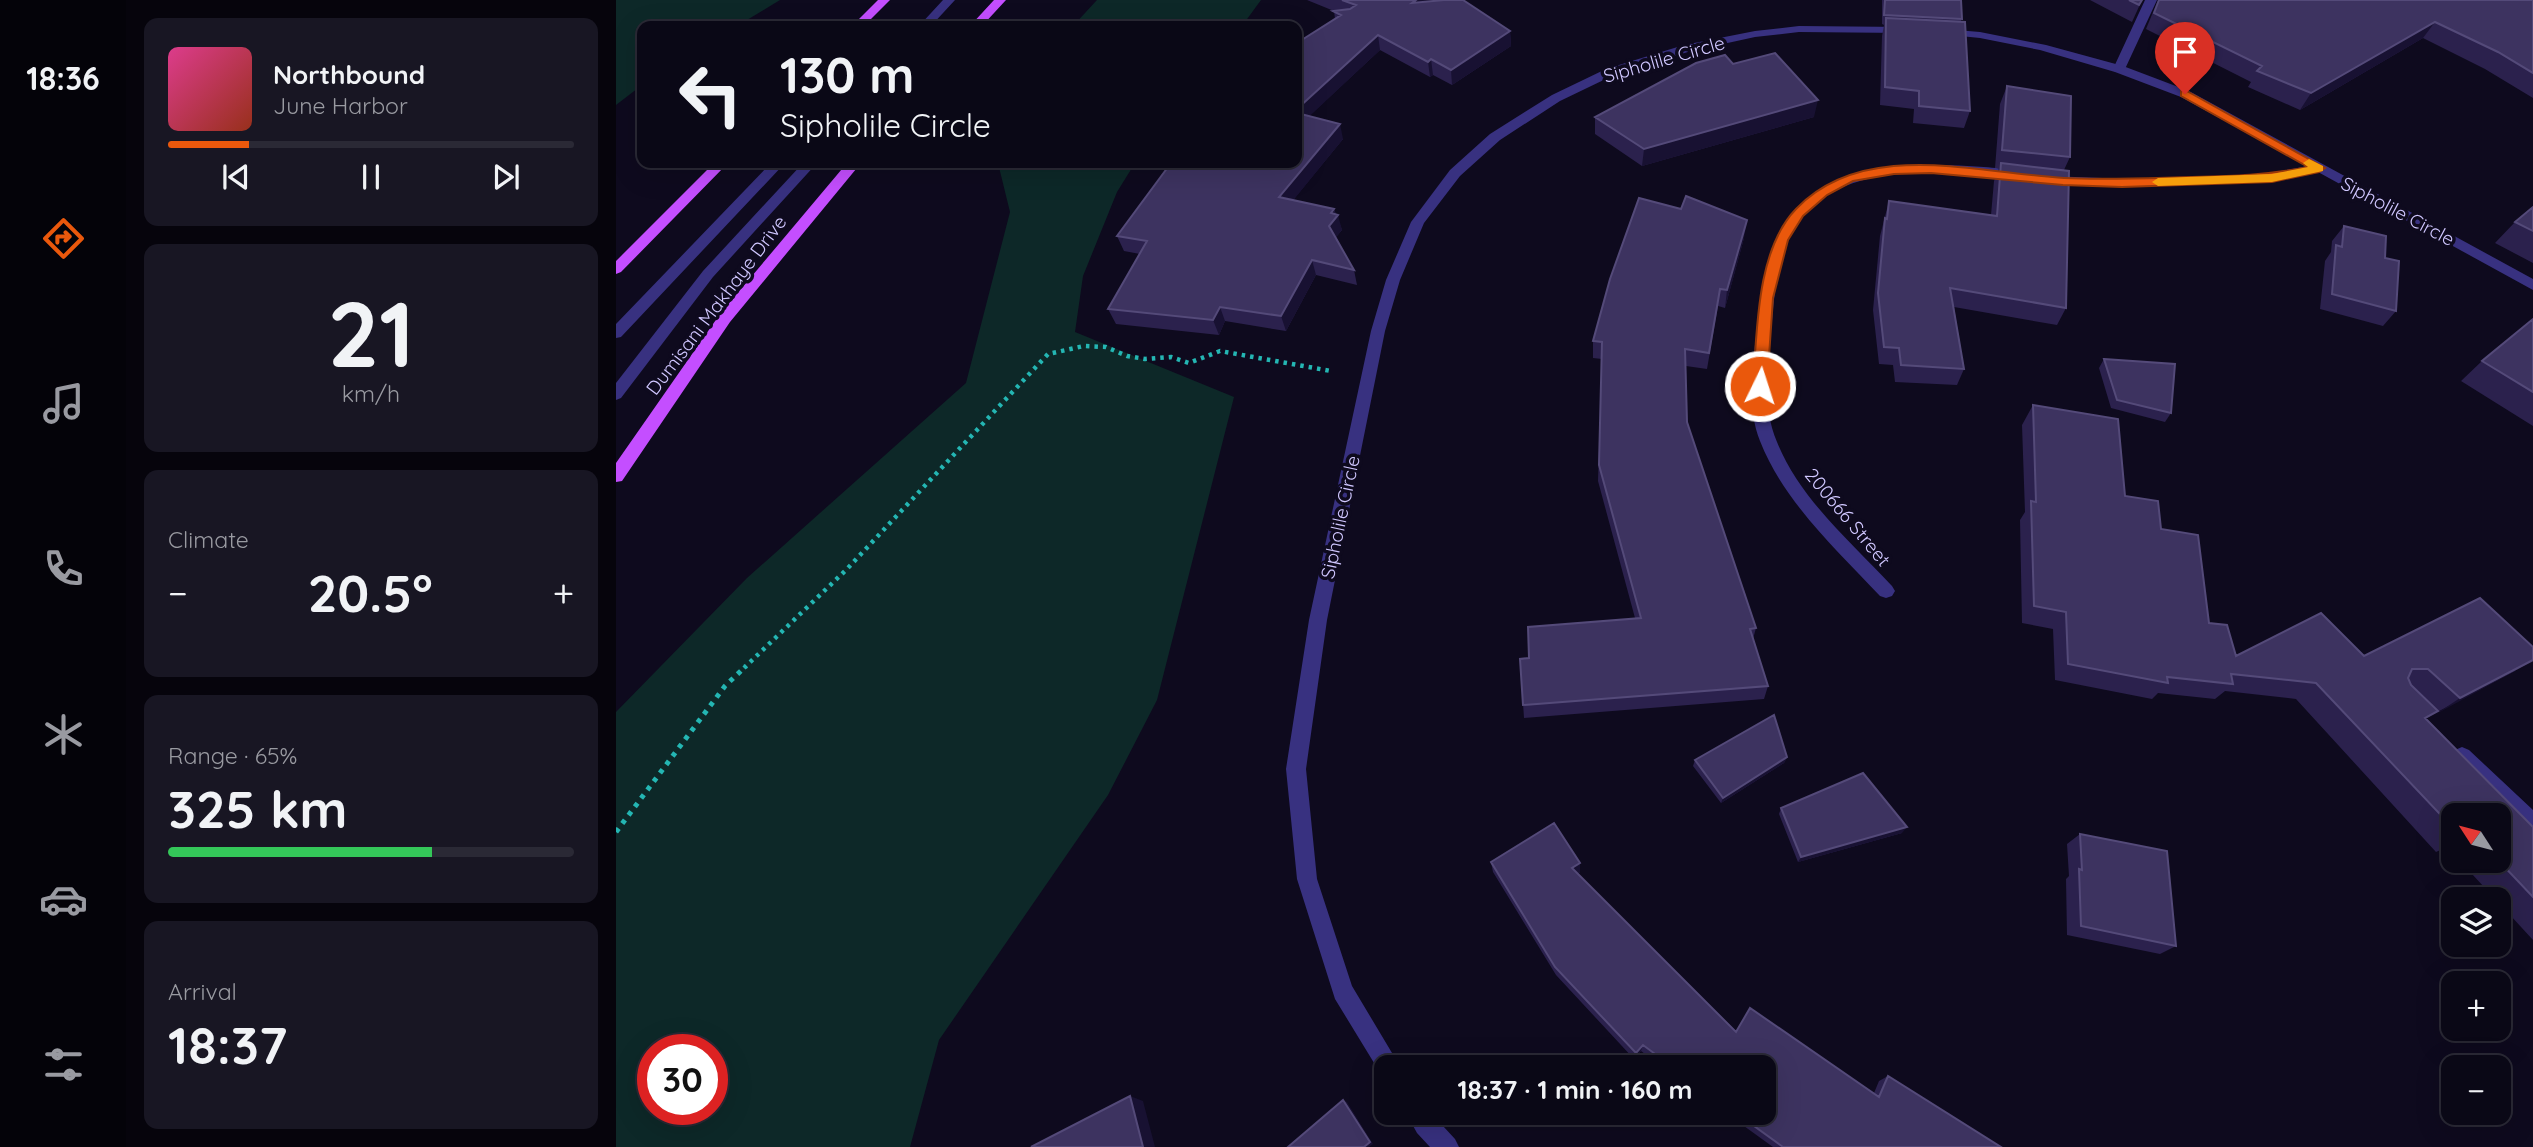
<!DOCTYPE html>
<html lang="en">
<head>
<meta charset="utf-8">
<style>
	:root { --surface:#0a0816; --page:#181623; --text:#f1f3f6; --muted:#999aa1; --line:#2a2935; --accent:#ea580c }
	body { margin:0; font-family:Quicksand,sans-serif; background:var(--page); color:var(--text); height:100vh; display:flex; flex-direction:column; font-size:26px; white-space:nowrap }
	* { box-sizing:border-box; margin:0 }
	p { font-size:23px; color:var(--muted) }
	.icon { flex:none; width:38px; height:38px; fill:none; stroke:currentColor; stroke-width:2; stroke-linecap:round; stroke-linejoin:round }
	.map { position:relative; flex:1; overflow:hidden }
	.details { display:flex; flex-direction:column; gap:18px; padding:18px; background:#06040c; width:490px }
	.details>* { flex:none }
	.guide { position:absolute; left:21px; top:21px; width:665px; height:147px; border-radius:14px; box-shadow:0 7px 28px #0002,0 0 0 2px var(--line); background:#0a0816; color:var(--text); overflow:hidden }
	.needle { width:46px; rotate:306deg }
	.fabs { position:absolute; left:1825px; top:803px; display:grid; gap:14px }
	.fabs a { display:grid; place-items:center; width:70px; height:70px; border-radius:14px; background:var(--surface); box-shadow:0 7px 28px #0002,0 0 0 2px var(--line); font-size:35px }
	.speed { position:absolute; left:21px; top:1034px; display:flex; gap:14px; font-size:35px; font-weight:700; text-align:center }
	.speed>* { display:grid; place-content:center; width:91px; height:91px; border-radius:50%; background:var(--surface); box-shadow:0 7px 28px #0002,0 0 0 2px var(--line); line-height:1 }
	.speed .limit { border:10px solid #d22; background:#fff; color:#111 }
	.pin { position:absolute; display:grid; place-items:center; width:60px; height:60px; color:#fff; margin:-72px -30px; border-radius:50% 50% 50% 0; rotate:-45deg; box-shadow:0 0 7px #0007 }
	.pin .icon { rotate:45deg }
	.me { position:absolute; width:77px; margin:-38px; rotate:4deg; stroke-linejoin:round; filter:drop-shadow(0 0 5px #0008) }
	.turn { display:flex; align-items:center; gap:24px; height:147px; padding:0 28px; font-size:32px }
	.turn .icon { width:91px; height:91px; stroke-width:2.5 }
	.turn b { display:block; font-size:49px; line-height:60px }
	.big { font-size:52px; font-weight:700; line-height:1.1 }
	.details .tile { flex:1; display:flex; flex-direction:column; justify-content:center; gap:10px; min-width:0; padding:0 24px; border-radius:14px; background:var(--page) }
	.details .dial { align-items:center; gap:0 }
	.dial b { font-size:91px; line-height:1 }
	.song { display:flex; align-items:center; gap:21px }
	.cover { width:84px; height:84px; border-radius:10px; background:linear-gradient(135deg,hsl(330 70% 55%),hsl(10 70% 35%)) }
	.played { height:7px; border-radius:4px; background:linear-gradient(90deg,var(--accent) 20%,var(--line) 20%) }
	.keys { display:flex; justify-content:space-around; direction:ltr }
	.heat { display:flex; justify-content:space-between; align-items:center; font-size:38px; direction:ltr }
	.charge { height:10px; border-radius:5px; background:linear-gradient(90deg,#34c759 65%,var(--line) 0) }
	.trip { position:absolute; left:758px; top:1055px; width:402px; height:70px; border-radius:14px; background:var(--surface); box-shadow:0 7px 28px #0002,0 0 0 2px var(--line); font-weight:700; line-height:70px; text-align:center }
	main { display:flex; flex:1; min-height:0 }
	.tabs { display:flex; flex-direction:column; width:126px; justify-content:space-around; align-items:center; background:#040309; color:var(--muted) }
	.tabs .icon { width:49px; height:49px }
	.tabs .current { color:var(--accent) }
	.tabs b { font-size:32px; color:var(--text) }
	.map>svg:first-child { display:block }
	.green { fill:#0d2828; fill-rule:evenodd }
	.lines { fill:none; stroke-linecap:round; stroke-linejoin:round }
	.path-far1 { stroke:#24b6b3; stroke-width:4.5; stroke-dasharray:3.5 5; stroke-linecap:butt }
	.path { stroke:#24b6b3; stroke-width:5; stroke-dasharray:4.5 6; stroke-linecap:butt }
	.service { fill:#383180; fill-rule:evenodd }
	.minor { fill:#383180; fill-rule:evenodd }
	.primary { fill:#c44eff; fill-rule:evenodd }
	.wall { fill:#2b214d }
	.shaded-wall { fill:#181132 }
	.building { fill:#3d3360; stroke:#544a79; stroke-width:2 }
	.route { fill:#ea580c; stroke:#983908; stroke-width:2 }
	.slow { fill:#f59e0b }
	.labels { text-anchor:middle; stroke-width:7; stroke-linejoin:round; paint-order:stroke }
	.street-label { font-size:19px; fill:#d0c7ff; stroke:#0e0a1e }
</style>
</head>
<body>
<main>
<nav class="tabs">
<b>18:36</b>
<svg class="icon current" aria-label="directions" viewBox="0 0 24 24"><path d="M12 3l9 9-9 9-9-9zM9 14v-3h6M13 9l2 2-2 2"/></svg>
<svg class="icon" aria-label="music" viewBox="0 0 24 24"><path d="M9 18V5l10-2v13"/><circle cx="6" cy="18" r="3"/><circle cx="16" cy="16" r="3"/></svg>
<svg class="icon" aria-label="phone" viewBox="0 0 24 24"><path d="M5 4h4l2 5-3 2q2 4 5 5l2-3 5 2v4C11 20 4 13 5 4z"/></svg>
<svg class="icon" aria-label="climate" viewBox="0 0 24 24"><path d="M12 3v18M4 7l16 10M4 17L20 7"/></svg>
<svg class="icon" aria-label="car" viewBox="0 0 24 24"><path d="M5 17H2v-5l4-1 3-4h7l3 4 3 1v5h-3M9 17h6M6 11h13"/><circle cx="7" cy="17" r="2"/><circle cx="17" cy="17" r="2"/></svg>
<svg class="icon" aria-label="filters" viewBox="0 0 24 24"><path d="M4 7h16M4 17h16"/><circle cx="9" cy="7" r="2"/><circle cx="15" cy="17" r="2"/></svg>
</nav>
<section class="details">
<div class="tile">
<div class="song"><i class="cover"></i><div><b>Northbound</b><p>June Harbor</p></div></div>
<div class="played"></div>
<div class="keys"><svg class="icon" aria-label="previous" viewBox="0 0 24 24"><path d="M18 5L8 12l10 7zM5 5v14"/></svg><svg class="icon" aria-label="pause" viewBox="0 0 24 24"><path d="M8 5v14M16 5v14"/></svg><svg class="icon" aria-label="next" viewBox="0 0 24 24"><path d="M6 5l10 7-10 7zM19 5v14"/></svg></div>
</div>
<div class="tile dial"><b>21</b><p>km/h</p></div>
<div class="tile"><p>Climate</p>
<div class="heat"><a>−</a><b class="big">20.5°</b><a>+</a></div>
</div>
<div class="tile"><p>Range · 65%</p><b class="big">325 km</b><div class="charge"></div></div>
<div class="tile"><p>Arrival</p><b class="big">18:37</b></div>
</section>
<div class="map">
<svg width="1917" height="1147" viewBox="0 0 1917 1147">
	<rect width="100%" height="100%" fill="#0e0a1e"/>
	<!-- green -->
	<path class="green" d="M0,0H164L121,26H26V85L0,105Z
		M481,0H645L626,26H457Z
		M382,163H519L501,192L467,276L459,332L618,397L541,700L492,795L323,1040L294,1147H0V712L131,578L350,383L394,212ZM96,1050V1110H37V1050Z"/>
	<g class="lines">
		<!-- path-far1 -->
		<path class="path-far1" d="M128,668L231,569L432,354L468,346L490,347L511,356L529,359L555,357L573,363L604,351L715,371"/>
		<!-- path -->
		<path class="path" d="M0,832L109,686L130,666"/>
		<!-- service -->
		<path class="service" d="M327,0H339L315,26H303Z
			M1529,0H1541L1509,69L1499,72L1497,69Z
			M155,163H169L5,337L0,338V324Z
			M187,163H201L97,277L5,398L0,400V383L87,271Z
			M1846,747L1853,750L1917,810V834L1910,831L1839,762L1836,756L1839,750Z"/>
		<!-- minor -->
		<path class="minor" d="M1183,26L1289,27L1295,30L1289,33L1183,32L1139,37L1075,51L998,75L944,101L884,140L844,176L808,223L784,280L769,331L711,620L690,769L701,879L736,986L785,1068H770V1078L766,1076L719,999L681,879L670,769L693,620L755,331L770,280L795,222L834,170L874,134L936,95L990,69L1068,45L1139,31Z
			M1328,29L1364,32L1430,45L1507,66L1573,91L1917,279V290L1702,172L1656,182L1506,187L1426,183V177L1431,176C1514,179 1610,184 1691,166L1565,97L1499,72L1424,50L1364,38L1324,34L1322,32Z
			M1304,165C1324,165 1397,165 1410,176L1403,180C1327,172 1207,154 1171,244C1161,268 1158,296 1156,321C1152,360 1145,405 1161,442C1184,499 1235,542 1276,586L1279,591L1276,596L1270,598L1264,596C1220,549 1168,502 1144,441C1131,409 1136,370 1140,336C1151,218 1181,174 1304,165Z
			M790,1113H815L839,1139L843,1147H814L801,1133Z"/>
		<!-- primary -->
		<path class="primary" d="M262,0H274L248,26H236Z
			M378,0H390L366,26H354Z
			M98,163H112L5,272L0,274V261Z
			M231,163H245L114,322L6,481L0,482V463L104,314Z"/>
	</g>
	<!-- wall -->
	<path class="wall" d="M691,0H817V1L894,31L895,46L836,85L817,75L814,77L764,50L693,116L727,139L677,200L718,209L726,230L720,237L738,270L741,285L700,275L670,331L609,321L603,335L500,324L492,309L524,254L508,251L501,236L719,19L718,11Z
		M1266,0H1345V22L1354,111L1348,128L1297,123L1298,109L1264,105L1266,36L1268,25L1266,24Z
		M1474,0H1526L1516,22Z
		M1542,0H1917V98L1869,69L1807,38L1684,110L1632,87L1635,82L1530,29Z
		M1117,64L1198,117L1026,166L979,134V117Z
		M1391,86L1454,157L1448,170L1450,308L1441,325L1338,307L1348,369L1341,385L1279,382L1277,365L1263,364L1257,310L1264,236L1273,201L1375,215L1378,181L1383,168H1379L1384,104Z
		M1917,207V263L1879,243L1899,222Z
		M1728,226L1769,258L1780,311L1767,326L1704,309L1709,261L1715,252L1716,241Z
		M1128,238L1109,308L1102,306L1091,369L1070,366L1071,422L1140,628L1137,639L1152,686L1148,699L908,718L904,659L913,658L1019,618L982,481L986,359L977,358V341Z
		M1917,319V426L1845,381L1866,361Z
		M1488,359L1555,413L1549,422L1495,408L1483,368Z
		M1417,405L1509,496L1545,529L1593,623L1620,656H1748L1899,671L1810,718L1917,827V940L1883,903V900H1880L1844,861H1883V816H1838V854L1831,847L1820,852L1680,699L1609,691L1599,699L1542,693L1536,699L1439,680L1437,629L1406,623L1404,520L1409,512L1406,425Z
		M1171,757L1168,763L1105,803L1077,766L1079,760Z
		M1165,808L1286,833L1182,862L1163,814Z
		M1464,834L1560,946L1544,954L1451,935L1450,879L1453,876L1451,844Z
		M875,862L964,863V872L962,874L1120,1031L1134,1008L1258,1093L1263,1081L1272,1076L1385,1147H1157L1110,1113H1148V1068H1048L1025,1051L1018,1059L940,975L877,872Z"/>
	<!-- shaded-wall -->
	<path class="shaded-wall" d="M800,0H817V1L796,3Z
		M1819,22L1807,38L1684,110L1695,93Z
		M894,31L895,46L836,85L835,70Z
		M762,35L764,50L681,128V109Z
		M815,59L817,75L814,77L812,62Z
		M1202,100L1198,117L1026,166L1028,149Z
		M724,124L727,139L667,213L663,197Z
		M718,209L720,218L722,215L726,230L717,241L713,226L715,213Z
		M1131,220L1128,238L1109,308L1111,290Z
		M696,260L700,275L670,331L665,316Z
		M604,307L609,321L603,335L597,320Z
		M1917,660L1899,671L1820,714L1844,698Z
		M1171,757L1168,763L1105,803L1107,798Z
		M1291,827L1286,833L1182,862L1185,857Z
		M964,863V872L956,877V868Z
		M1027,1045L1025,1051L1018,1059L1020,1053Z
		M514,1096L527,1101L539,1147H527Z
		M727,1100L731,1102L757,1144L753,1147H748Z"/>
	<!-- building -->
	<path class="building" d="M726,0H800L796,3L828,0H847L894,31L835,70L815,59L812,62L762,35L681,109V43L725,15L717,11L734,9L740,5Z
		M1269,0H1345L1346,19L1268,15Z
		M1513,0H1526L1523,5Z
		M1543,0H1917V73L1882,52L1819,22L1695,93L1641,71L1646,66L1538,13Z
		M1270,18L1349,22L1354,111L1303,106V91L1269,87Z
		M1159,53L1202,100L1028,149L979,117L1080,63L1109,55L1117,64Z
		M1391,86L1455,96L1454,157L1386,150Z
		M681,113L724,124L663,197L718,209L715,213L722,215L713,226L738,270L696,260L665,316L604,307L597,320L492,309L531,241L501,236L555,163H681Z
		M1385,163L1453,171L1450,308L1334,288L1348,369L1285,365L1283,348L1268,347L1262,293L1269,218L1271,219L1273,201L1381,216Z
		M1070,196L1131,220L1111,290L1104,289L1093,353L1069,349L1071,422L1140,628L1134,629L1152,686L907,705L904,659L913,658L912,627L1025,618L983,465L986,342L977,341L994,279L1023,198L1065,209Z
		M1917,207V231L1899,222Z
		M1728,226L1770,236L1769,258L1783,261L1780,311L1716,294L1720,245L1726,247Z
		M1917,319V392L1866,361Z
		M1488,359L1559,364L1555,413L1501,400Z
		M1417,405L1502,419L1509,496L1542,501L1545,529L1582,535L1593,623L1611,625L1620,656L1705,613L1748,656L1864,598L1917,647V660L1844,698L1812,669H1796L1792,678L1795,685L1822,711L1809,718L1917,827V897L1883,861V816H1838V829L1700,683L1615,674L1617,684L1551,677L1552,683L1452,664L1450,612L1418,606L1415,501L1420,502Z
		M1158,715L1171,757L1107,798L1079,760Z
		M1247,773L1291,827L1185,857L1165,808Z
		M938,823L964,863L956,868L1120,1032L1134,1008L1263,1097L1272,1076L1385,1147H1167L1120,1113H1148V1068H1058L1027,1045L1020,1053L939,967L875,862Z
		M1464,834L1551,851L1560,946L1465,926L1463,869L1466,870Z
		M514,1096L527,1147H415Z
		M727,1100L754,1142L748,1147H672Z"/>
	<!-- route -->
	<path class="route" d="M1569,90L1709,168L1703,172L1656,182L1506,187L1447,185L1315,173L1278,174L1237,181L1211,195L1187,216L1172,240L1157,298L1151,386L1149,390H1139L1137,386C1141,333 1140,250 1180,209C1248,138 1362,173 1448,178C1491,180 1533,178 1576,177C1615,176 1653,175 1692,167L1565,96V91Z"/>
	<!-- slow -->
	<path class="slow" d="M1693,159L1707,166V171L1656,182L1542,186L1536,182L1542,178L1656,174L1692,167L1687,163Z"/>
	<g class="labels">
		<!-- street labels -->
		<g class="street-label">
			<text transform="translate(1048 59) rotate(-16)" y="7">Sipholile Circle</text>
			<text transform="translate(1782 211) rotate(28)" y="7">Sipholile Circle</text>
			<text transform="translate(100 305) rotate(-53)" y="7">Dumisani Makhaye Drive</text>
			<text transform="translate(724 517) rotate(-78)" y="7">Sipholile Circle</text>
			<text transform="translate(1232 517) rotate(50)" y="7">200666 Street</text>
		</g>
	</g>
</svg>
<div class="fabs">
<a><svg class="needle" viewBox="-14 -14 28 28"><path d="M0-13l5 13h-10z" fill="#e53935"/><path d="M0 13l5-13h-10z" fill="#999aa1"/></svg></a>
<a><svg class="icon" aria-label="layers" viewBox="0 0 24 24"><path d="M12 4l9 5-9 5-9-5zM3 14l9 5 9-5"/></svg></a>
<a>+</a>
<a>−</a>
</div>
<div class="speed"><div class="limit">30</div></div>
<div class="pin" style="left:1569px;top:94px;background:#d93025"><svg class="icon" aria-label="arrive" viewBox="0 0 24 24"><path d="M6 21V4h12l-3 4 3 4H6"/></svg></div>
<svg class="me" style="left:1144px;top:386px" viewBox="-20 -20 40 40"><circle r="17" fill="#ea580c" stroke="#fff" stroke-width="3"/><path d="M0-11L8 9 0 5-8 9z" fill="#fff"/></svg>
<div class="trip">18:37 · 1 min · 160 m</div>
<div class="guide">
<div class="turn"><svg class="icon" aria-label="left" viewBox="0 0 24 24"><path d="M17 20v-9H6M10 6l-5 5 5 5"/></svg><div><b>130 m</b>Sipholile Circle</div></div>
</div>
</div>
</main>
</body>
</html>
